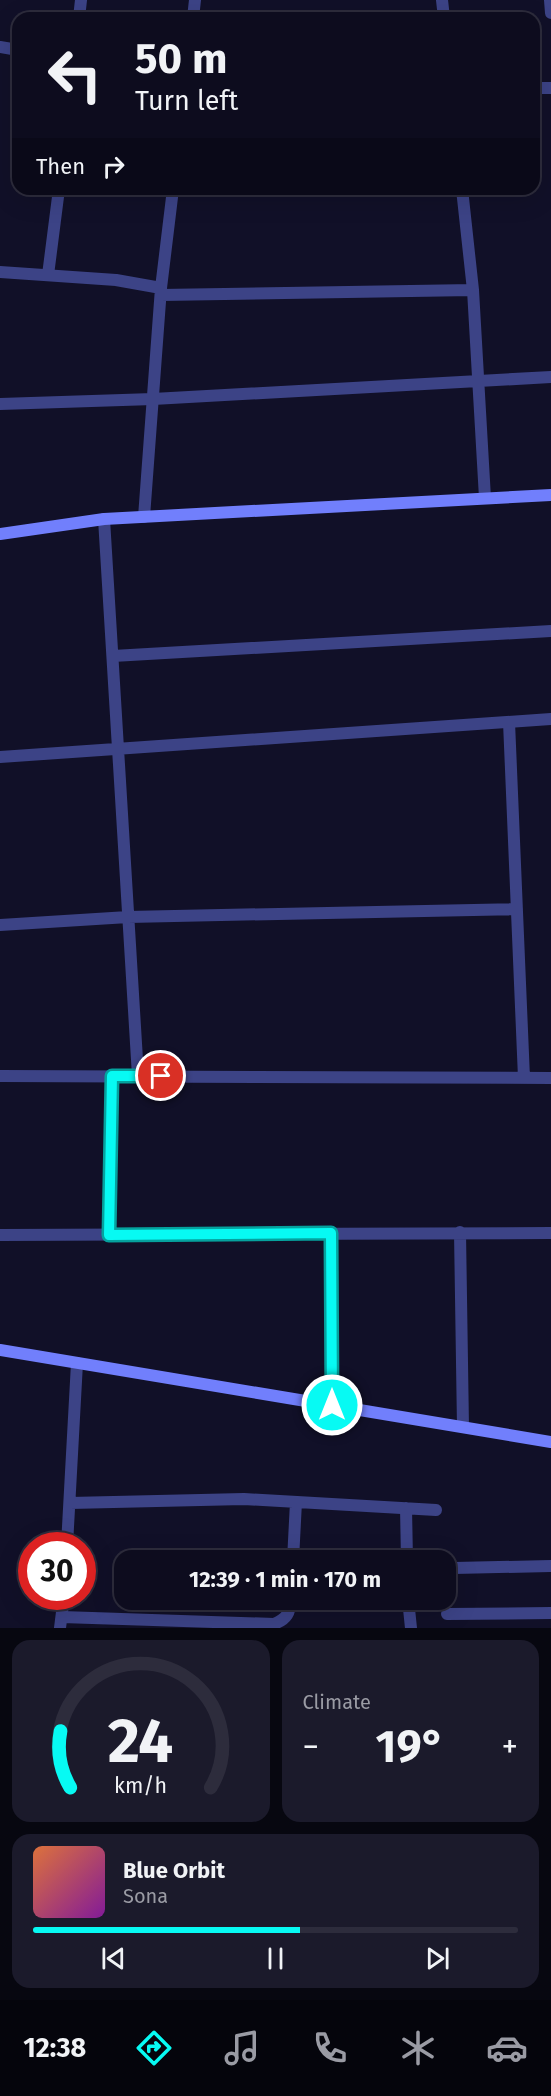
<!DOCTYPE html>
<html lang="en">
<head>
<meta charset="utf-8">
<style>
	:root { --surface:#0d0c1e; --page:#1b1a2b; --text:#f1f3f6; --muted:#9a9ba4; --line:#2d2c3c; --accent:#07faf3 }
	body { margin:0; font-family:"Fira Sans",sans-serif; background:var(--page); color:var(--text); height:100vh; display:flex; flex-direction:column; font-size:22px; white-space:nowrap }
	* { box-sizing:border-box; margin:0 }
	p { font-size:20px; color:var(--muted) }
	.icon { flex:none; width:33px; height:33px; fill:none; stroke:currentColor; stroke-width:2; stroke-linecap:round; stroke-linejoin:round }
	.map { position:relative; height:1628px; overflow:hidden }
	.details { display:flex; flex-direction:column; gap:12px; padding:12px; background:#070710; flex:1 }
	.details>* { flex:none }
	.guide { position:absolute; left:12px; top:12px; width:528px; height:183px; border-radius:18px; box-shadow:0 6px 24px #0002,0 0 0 2px var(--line); background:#0d0c1e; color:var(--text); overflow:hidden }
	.speed { position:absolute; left:18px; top:1532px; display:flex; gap:12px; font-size:30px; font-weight:700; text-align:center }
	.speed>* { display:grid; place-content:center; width:78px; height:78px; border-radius:50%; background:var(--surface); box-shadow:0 6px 24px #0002,0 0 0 2px var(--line); line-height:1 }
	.speed .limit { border:9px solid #d22; background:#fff; color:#111 }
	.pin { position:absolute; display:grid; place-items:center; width:51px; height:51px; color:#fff; margin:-26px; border:3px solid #fff; border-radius:50%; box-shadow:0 2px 6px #0007 }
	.me { position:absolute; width:66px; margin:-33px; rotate:0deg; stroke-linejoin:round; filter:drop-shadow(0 0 4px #0008) }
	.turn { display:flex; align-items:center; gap:21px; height:126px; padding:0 24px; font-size:27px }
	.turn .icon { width:78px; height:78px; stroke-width:2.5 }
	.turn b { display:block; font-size:42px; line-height:51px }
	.then { display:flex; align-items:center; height:57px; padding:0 24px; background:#0003; gap:12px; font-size:22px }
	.big { font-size:45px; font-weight:700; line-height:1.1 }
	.details .card { flex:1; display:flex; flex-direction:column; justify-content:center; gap:9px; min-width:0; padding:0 21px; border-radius:18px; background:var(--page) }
	.details .dial { align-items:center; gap:0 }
	.dial svg { height:156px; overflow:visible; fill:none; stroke:var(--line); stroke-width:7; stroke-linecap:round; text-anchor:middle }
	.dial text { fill:var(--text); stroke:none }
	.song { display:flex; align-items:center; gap:18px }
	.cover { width:72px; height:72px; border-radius:9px; background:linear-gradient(135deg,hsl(20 70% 55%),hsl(290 70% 35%)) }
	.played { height:6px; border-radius:3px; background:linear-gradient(90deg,var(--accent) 55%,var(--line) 55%) }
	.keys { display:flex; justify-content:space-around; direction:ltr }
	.heat { display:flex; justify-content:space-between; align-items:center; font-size:33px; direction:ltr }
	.details .tiles { flex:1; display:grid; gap:12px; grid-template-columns:1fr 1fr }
	.card:last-child { grid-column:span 2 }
	.trip { position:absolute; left:114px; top:1550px; width:342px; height:60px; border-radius:18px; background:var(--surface); box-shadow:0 6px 24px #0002,0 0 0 2px var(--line); font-weight:700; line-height:60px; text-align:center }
	.tabs { display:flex; height:96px; justify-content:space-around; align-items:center; background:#05050c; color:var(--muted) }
	.tabs .icon { width:42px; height:42px }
	.tabs .selected { color:var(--accent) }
	.tabs b { font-size:27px; color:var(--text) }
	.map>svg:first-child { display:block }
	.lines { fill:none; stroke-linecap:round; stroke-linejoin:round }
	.street { stroke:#3c4386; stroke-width:12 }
	.secondary { stroke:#717ffc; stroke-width:12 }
	.route-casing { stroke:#05a29e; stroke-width:15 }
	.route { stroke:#07faf3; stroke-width:10 }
</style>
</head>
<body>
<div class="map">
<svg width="551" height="1628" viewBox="0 0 551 1628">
	<rect width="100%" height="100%" fill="#111028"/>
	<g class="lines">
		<!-- street -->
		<path class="street" d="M442,0L444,18
			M550,0L551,13
			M79,18L81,0
			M193,18L195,0
			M0,47L18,50
			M534,88H551
			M462,189L473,290L485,498
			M0,272L116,280L161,288
			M48,275L59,189
			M161,295L473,290
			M0,404L153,399L551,377
			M144,517L161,288L173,189
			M104,519L138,1076
			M113,656L551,631
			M509,722L524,1078
			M0,757L551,719
			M0,925L128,917L517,909
			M0,1076L551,1078
			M460,1232L463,1427
			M331,1233L332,1405
			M0,1235L551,1233
			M109,1235L112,1075
			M70,1503L244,1499L436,1510
			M406,1508L407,1560
			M67,1545L77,1363
			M293,1560L296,1502
			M454,1568L551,1566
			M408,1599L411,1628
			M447,1614L551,1613
			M62,1617L274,1624C287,1619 290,1613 291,1599
			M60,1628L64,1596"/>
		<!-- secondary -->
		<path class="secondary" d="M0,534L104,519L551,495
			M0,1350L551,1442"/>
	</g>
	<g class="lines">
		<defs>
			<path id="route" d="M161,1076H112L109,1235L331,1233L332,1405"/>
		</defs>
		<!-- route casing -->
		<use href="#route" class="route-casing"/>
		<!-- route -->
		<use href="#route" class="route"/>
	</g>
</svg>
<div class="speed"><div class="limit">30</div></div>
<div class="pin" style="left:161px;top:1076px;background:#d93025"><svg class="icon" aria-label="arrive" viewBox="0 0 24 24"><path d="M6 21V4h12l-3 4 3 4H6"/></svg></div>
<svg class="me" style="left:332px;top:1405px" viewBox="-20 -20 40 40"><circle r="17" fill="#07faf3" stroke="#fff" stroke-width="3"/><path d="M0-11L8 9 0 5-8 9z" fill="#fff"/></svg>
<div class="trip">12:39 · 1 min · 170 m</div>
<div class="guide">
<div class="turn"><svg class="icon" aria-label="left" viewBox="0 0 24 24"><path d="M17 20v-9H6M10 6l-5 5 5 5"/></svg><div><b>50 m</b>Turn left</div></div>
<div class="then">Then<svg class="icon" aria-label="right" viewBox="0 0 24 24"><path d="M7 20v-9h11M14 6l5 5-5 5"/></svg></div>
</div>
</div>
<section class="details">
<div class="tiles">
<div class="card dial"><svg viewBox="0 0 100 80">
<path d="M14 69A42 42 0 1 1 86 69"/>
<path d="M14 69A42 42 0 0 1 9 40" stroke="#07faf3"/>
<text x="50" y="56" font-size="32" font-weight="700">24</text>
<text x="50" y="72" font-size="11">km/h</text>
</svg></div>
<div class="card"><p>Climate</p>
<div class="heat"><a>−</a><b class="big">19°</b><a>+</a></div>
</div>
<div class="card">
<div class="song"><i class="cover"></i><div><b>Blue Orbit</b><p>Sona</p></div></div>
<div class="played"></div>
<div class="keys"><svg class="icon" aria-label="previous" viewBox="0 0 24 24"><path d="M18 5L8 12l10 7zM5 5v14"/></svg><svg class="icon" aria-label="pause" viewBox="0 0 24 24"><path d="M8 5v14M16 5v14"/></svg><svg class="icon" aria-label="next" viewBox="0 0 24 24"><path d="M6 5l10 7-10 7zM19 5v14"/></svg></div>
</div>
</div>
</section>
<nav class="tabs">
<b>12:38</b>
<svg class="icon selected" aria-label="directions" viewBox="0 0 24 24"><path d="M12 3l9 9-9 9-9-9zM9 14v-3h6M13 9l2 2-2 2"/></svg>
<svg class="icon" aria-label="music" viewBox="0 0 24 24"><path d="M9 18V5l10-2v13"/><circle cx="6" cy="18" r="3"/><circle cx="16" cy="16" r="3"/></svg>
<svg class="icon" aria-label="phone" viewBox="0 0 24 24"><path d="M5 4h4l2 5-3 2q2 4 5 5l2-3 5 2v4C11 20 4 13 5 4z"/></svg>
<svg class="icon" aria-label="climate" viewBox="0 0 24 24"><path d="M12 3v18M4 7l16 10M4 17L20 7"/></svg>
<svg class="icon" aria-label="car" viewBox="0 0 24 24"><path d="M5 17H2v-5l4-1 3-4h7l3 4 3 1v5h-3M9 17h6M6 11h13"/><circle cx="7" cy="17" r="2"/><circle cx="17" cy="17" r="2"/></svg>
</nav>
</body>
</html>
